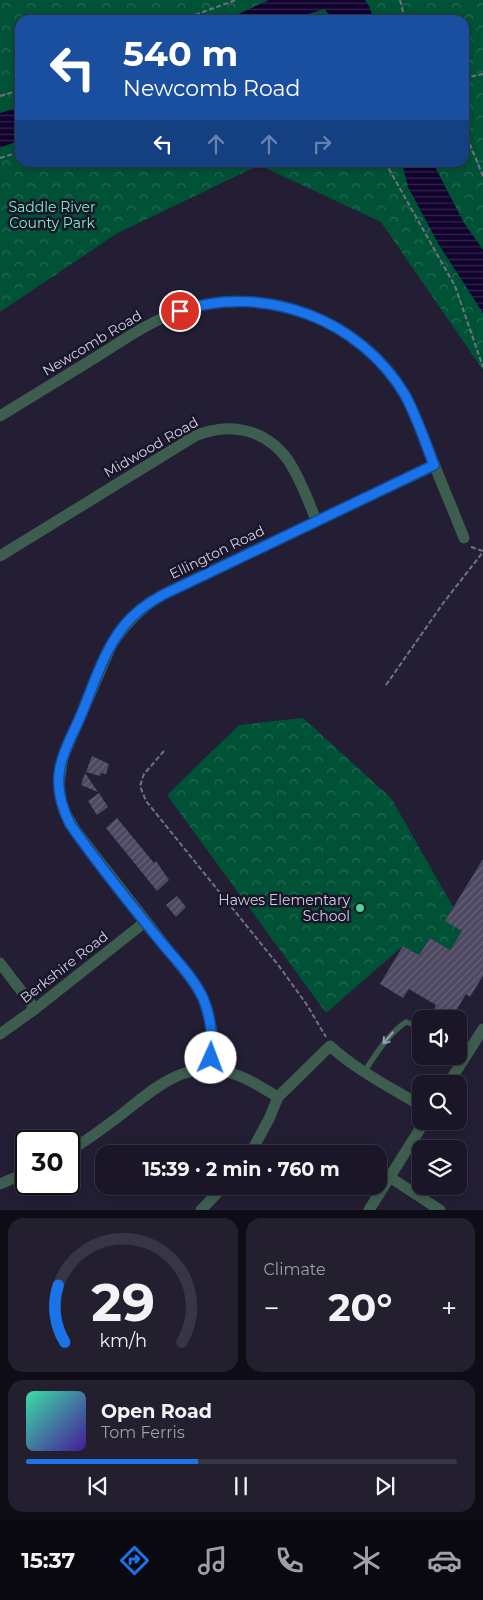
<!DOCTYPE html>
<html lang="en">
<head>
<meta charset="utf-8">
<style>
	:root { --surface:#1a1627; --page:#231f2f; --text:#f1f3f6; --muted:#9f9fa7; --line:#383544; --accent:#1a73e8 }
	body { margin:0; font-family:Montserrat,sans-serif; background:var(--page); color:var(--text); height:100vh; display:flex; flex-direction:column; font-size:19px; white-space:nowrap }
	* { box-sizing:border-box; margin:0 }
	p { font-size:16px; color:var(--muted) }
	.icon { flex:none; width:28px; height:28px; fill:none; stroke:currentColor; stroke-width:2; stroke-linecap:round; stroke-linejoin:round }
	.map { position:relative; height:1210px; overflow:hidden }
	.details { display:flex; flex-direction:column; gap:8px; padding:8px; background:#0e0c15; flex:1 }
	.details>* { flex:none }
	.banner { position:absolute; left:15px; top:15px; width:454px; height:152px; border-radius:15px; box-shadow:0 2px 8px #0003,0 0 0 1px var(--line); background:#1a4fa0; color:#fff; overflow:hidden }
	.fabs { position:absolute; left:412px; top:1010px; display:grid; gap:10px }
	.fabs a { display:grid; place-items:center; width:55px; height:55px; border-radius:10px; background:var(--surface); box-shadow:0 2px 8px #0003,0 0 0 1px var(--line); font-size:25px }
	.speed { position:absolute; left:15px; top:1130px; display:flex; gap:10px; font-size:25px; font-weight:700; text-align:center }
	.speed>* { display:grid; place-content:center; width:65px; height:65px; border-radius:50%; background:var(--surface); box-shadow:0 2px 8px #0003,0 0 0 1px var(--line); line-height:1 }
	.speed .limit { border:2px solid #111; border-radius:8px; background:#fff; color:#111 }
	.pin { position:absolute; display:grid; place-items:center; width:42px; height:42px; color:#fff; margin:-21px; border:2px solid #fff; border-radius:50%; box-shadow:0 1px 5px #0007 }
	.me { position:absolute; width:55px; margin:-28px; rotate:2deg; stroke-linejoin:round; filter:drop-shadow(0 0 4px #0008) }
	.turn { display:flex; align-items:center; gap:18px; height:105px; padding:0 25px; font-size:22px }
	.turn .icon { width:65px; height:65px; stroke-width:2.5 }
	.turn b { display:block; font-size:35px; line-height:42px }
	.lanes { display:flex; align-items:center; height:48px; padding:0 25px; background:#0003; justify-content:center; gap:25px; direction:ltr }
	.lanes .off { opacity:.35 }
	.big { font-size:38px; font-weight:700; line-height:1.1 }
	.details .tile { flex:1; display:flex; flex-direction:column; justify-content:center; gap:8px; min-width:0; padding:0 18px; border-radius:15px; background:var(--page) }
	.details .dial { align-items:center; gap:0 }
	.dial svg { height:130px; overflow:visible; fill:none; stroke:var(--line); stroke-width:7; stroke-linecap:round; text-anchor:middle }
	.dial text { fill:var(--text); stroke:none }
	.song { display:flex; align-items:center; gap:15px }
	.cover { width:60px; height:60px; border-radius:8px; background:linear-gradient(135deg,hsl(160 70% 55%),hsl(260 70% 35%)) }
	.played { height:5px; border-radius:2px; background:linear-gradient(90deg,var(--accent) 40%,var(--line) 40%) }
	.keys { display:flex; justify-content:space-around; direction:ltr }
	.heat { display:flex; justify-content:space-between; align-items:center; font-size:28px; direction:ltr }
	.details .tiles { flex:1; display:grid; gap:8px; grid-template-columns:1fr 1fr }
	.tile:last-child { grid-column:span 2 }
	.trip { position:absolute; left:95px; top:1145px; width:292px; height:50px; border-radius:15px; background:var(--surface); box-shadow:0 2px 8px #0003,0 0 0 1px var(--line); font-weight:700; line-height:50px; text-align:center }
	.tab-bar { display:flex; height:80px; justify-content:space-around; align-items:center; background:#0a0910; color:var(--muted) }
	.tab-bar .icon { width:35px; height:35px }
	.tab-bar .selected { color:var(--accent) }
	.tab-bar b { font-size:22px; color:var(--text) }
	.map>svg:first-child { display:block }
	.forest { fill:url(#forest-crowns); fill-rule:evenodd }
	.water { fill:url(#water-rules) }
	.building { fill:url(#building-hatch) }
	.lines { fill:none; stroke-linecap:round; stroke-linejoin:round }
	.path { stroke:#737083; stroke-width:2; stroke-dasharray:5 2.5; stroke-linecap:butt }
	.lane { stroke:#3d5e4e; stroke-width:5.5 }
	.street { stroke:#3d5e4e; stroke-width:11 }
	.oneway { stroke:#96a2a5 }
	.route-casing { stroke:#114b97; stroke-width:12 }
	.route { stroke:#1a73e8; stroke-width:9 }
	.poi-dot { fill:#4bd49b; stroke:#19152a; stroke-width:2 }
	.labels { text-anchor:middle; stroke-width:5; stroke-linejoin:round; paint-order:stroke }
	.park-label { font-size:14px; fill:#78f2bc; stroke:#19152a }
	.street-label { font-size:14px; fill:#d2d0df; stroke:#19152a }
	.poi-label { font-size:14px; fill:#d2d0df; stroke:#19152a; text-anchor:end }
</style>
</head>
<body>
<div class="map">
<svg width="483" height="1210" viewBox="0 0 483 1210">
	<defs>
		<pattern id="forest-crowns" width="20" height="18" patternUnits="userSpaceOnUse" patternTransform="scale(1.25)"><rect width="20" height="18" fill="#005236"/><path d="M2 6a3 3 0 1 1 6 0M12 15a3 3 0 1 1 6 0" fill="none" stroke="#246a53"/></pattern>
		<pattern id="water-rules" width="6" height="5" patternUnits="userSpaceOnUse" patternTransform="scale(1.25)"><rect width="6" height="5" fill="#11022e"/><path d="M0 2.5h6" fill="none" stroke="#33264c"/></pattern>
		<pattern id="building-hatch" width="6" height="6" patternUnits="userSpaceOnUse" patternTransform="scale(1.25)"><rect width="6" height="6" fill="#4e4962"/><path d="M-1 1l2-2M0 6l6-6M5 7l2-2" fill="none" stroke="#676278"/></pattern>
	</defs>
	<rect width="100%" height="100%" fill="#231e34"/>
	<!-- forest -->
	<path class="forest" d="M0,0H483V370L381,222L259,165L116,234L0,312ZM20,20H464V162H20Z
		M303,718L391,798L453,907L445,921L462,931L450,950L430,938L419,955L403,946L326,1013L167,795L239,725Z"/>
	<!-- water -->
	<path class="water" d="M269,0H365L369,6L374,20H334L324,9L290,20H225Z
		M20,107V140L0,148V113Z
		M402,163H433L464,223L483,250V313L439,245L408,187Z"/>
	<!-- building -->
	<path class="building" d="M92,756L109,764L106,774L101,773L100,776L86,772Z
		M85,773L98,792L81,785Z
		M99,793L108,807L97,815L88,801Z
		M117,818L154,863L156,861L169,880L157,891L106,828Z
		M483,859V976L470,997L466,994L451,1019H441L432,1013L436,1005L409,989L403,998L380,984L403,946L419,955L430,938L450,950L462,931L445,921Z
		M177,896L186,907L176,917L166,905Z"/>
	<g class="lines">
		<!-- path -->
		<path class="path" d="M400,0L405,20
			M181,20L236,0
			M464,78L483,74
			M0,96L20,90
			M464,130L483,176
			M0,158L20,152
			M385,162L455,286L483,367
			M471,547L483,551
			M386,685L444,602L483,552
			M164,751L144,774L140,786L146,801L279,966L307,1005L326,1037"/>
		<!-- lane -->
		<path class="lane" d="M364,1072C377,1053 387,1035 406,1022L421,1027"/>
		<!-- street -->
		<path class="street" d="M0,416C31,397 62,378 93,359C119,343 144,325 172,314C220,295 276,298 322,320C356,336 386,362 405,395C415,414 422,434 430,454C441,482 453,510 464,538
			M0,556L195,436C229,422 265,428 288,460C300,478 308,500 316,520
			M0,963L35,1009
			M0,1034L35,1009L145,922
			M210,1069L212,1048V1031L208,1014L203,998L194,983L76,831L64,811L60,797L59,783L63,757L111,646C124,625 139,610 160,596L435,465
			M448,1084L483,1029
			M69,1151C88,1140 105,1127 122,1114C154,1089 182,1061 227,1072C245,1076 262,1088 278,1097
			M250,1154L269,1119L278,1097L330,1046C356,1070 390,1087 421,1106
			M391,1178L440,1210
			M0,1184L26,1173
			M201,1210L224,1186
			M369,1210L425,1121"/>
	</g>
	<!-- one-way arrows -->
	<defs><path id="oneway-shaft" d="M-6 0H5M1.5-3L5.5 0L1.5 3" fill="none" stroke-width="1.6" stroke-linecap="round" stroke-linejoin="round" transform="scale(1.25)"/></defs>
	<use class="oneway" href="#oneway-shaft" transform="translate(388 1038) rotate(131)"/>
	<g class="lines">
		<defs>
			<path id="route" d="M180,311C264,283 360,319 405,395C417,417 425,442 434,465L177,588C161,595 145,604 132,617C106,642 95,682 81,715C74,732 63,750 60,768C56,788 61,806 70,824C97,863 127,900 157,937C172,956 192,975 203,998C211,1017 213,1038 211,1058"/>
		</defs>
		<!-- route casing -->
		<use href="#route" class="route-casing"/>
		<!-- route -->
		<use href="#route" class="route"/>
	</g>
	<!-- markers -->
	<circle class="poi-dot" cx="360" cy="908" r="5"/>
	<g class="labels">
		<!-- park labels -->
		<g class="park-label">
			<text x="52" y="212">Saddle River<tspan x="52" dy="16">County Park</tspan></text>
		</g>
		<!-- street labels -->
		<g class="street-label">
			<text transform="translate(92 343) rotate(-31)" y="5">Newcomb Road</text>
			<text transform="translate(151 447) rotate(-30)" y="5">Midwood Road</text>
			<text transform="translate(217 552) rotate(-26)" y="5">Ellington Road</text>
			<text transform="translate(64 967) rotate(-38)" y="5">Berkshire Road</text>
		</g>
		<!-- poi labels -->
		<g class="poi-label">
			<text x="350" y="905">Hawes Elementary<tspan x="350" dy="16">School</tspan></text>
		</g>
	</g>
</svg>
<div class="fabs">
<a><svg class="icon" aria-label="sound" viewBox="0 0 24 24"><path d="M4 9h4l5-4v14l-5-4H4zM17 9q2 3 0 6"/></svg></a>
<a><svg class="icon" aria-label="search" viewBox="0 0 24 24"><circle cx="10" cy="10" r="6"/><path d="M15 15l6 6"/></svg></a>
<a><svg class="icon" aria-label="layers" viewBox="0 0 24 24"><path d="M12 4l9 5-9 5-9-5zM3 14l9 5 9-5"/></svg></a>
</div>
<div class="speed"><div class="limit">30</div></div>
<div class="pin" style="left:180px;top:311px;background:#d93025"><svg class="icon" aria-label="arrive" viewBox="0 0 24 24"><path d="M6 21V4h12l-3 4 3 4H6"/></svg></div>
<svg class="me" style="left:211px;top:1058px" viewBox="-20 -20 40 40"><circle r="19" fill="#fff"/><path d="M0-13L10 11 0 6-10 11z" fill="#1a73e8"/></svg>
<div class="trip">15:39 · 2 min · 760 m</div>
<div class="banner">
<div class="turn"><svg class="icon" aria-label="left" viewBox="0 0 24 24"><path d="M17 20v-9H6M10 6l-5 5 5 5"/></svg><div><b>540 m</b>Newcomb Road</div></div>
<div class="lanes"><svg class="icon" aria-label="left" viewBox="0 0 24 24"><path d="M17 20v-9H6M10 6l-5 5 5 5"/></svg><svg class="icon off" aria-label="ahead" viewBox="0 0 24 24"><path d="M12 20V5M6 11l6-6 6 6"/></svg><svg class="icon off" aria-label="ahead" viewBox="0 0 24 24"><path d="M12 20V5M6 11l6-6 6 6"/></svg><svg class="icon off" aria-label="right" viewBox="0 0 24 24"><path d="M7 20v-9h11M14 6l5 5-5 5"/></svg></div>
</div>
</div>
<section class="details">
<div class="tiles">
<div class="tile dial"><svg viewBox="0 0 100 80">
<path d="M14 69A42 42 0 1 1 86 69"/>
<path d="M14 69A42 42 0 0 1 10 34" stroke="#1a73e8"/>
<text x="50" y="56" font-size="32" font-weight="700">29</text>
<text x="50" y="72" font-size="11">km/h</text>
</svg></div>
<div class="tile"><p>Climate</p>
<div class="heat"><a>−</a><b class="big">20°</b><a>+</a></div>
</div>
<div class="tile">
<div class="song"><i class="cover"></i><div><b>Open Road</b><p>Tom Ferris</p></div></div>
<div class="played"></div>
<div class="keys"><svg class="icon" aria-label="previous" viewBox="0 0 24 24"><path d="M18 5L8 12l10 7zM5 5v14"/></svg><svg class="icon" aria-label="pause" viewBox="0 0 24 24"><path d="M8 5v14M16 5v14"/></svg><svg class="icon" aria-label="next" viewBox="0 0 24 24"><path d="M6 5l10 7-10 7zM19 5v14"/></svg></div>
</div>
</div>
</section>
<nav class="tab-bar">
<b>15:37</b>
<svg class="icon selected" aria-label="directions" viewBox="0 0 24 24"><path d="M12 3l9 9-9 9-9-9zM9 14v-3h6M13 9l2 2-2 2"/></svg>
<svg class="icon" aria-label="music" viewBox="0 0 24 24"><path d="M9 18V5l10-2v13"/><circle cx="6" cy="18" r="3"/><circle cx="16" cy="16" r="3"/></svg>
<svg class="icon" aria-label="phone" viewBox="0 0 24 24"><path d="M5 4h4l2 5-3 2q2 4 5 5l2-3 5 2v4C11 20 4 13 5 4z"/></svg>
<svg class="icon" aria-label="climate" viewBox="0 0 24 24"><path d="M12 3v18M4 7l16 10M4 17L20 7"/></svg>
<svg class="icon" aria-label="car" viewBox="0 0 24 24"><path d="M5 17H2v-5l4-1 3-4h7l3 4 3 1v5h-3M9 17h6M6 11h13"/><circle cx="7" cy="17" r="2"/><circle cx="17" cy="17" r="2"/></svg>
</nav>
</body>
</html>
